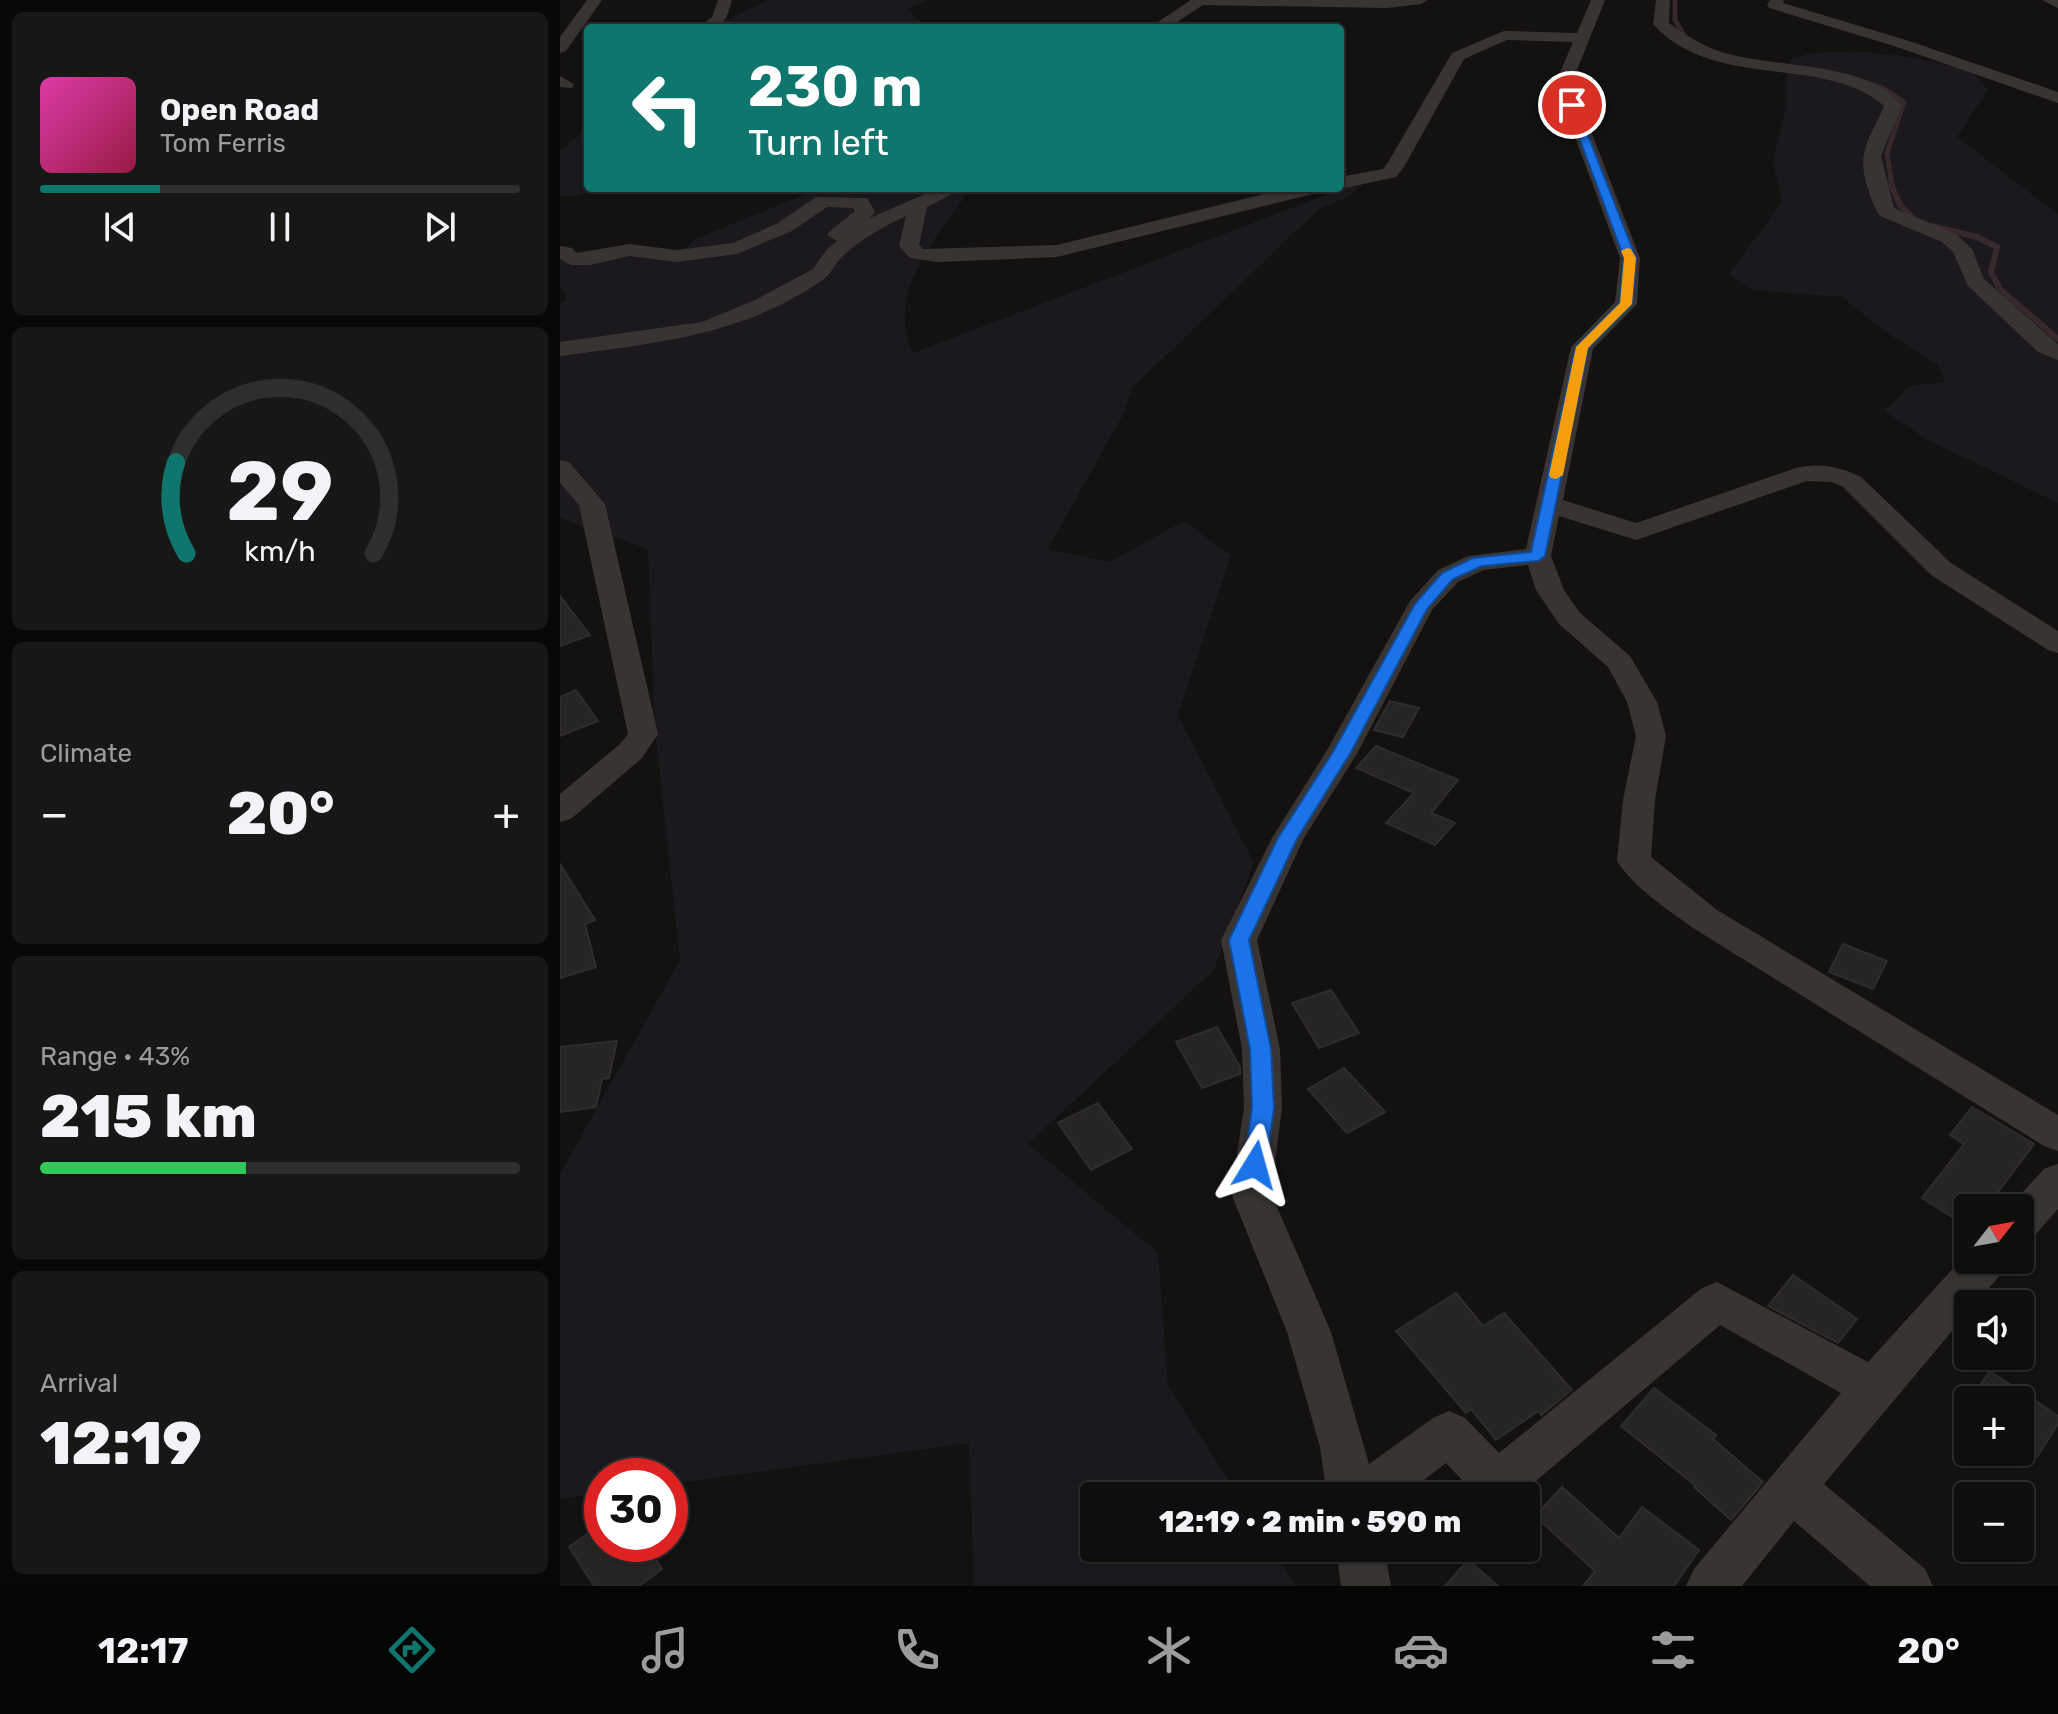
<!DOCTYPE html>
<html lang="en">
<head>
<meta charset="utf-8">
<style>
	:root { --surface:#0e0e0d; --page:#171716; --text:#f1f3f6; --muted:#9b9c9d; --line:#2e2e2e; --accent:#0f766e }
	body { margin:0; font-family:Rubik,sans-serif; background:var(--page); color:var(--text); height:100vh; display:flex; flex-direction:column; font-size:30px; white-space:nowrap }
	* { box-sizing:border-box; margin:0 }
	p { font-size:26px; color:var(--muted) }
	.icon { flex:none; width:44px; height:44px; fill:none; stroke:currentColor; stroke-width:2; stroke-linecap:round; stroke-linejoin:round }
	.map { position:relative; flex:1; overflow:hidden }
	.drawer { display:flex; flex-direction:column; gap:12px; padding:12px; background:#080807; width:560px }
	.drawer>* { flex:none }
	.guide { position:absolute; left:24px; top:24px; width:760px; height:168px; border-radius:8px; box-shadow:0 2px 6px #0004,0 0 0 2px var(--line); background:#0f766e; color:#fff; overflow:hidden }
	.needle { width:52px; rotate:59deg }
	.fabs { position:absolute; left:1394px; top:1194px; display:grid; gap:16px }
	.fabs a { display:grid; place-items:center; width:80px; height:80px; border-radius:8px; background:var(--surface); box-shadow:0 2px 6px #0004,0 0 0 2px var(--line); font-size:40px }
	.speed { position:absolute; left:24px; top:1458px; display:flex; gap:16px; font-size:40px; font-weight:700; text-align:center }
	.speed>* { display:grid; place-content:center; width:104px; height:104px; border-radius:50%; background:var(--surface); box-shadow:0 2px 6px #0004,0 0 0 2px var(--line); line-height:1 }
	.speed .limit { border:12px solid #d22; background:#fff; color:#111 }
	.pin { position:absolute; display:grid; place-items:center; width:68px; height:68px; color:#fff; margin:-34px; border:4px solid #fff; border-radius:50%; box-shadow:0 2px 8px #0007 }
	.me { position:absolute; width:88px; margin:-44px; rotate:8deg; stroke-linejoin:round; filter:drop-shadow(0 0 6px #0008) }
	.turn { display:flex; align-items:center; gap:28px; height:168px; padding:0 32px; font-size:36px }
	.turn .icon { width:104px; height:104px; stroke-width:2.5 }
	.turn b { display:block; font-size:56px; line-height:68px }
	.big { font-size:60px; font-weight:800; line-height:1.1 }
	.drawer .card { flex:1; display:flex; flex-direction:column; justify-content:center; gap:12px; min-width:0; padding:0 28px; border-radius:12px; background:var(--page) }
	.drawer .dial { align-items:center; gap:0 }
	.dial svg { height:208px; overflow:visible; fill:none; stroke:var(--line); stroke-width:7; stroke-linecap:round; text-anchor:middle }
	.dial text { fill:var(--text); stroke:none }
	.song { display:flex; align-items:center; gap:24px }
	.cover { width:96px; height:96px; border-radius:12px; background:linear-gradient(135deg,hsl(320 70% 55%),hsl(340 70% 35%)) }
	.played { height:8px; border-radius:4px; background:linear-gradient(90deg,var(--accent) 25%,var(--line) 25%) }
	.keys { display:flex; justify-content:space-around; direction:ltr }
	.heat { display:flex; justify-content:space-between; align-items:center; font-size:44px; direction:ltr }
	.charge { height:12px; border-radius:6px; background:linear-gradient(90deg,#34c759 43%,var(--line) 0) }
	.trip { position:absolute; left:520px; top:1482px; width:460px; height:80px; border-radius:8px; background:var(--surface); box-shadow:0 2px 6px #0004,0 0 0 2px var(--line); font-weight:800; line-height:80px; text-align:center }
	.menu { display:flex; height:128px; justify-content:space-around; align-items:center; background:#060605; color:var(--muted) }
	.menu .icon { width:56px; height:56px }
	.menu .on { color:var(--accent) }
	.menu b { font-size:36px; color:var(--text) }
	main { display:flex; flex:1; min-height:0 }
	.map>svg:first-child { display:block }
	.green { fill:#1b181e }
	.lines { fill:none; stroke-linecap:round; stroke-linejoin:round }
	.stream-far1 { stroke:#36282b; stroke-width:5 }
	.stream { stroke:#36282b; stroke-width:6 }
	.building { fill:#272524; stroke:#2f2d2b; stroke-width:2 }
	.minor { fill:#383432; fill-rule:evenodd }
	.route { fill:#1a73e8; stroke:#114b97; stroke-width:2 }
	.slow { fill:#f59e0b }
</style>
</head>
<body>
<main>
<section class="drawer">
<div class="card">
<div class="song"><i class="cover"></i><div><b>Open Road</b><p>Tom Ferris</p></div></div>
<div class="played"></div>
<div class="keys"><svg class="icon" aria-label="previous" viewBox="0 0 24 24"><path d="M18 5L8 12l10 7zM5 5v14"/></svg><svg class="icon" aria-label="pause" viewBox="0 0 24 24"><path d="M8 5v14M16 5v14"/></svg><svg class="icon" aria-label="next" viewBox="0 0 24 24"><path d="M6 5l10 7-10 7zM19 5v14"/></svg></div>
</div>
<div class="card dial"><svg viewBox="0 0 100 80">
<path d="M14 69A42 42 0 1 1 86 69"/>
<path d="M14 69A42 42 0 0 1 10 34" stroke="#0f766e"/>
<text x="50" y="56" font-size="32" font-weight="700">29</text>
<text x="50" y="72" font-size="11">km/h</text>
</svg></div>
<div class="card"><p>Climate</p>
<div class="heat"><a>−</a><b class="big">20°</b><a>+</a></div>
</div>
<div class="card"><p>Range · 43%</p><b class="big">215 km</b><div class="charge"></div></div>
<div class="card"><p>Arrival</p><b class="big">12:19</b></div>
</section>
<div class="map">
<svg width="1498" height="1586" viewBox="0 0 1498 1586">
	<rect width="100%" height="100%" fill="#131211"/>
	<!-- green -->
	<path class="green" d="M209,0H369L346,9L361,21L338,28H148Z
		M1297,51L1357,58L1411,71L1428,90L1397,137L1498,214V503L1366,439L1324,411L1350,386L1385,382L1378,365L1327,333L1282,297L1192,290L1169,274L1222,202L1213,162L1227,102L1226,76L1231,59L1252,53Z
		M28,127V188H45L13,196H0V151Z
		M810,178L789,196L759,209L573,387L563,415L488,549L550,562L624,521L671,555L618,715L694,863L654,970L468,1144L598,1253L608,1386L679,1496H534V1548H712L736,1586H414L409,1443L110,1484V1476H42V1493L0,1499V1174L120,960L95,730L88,549L0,518V303L7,300L0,285V260L57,253L117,256L135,239L248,193L214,188H411C378,236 324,292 353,353Z"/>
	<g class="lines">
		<!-- stream-far1 -->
		<path class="stream-far1" d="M1115,0V20L1125,37
			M1305,82L1323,88L1344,102L1327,153L1332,186"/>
		<!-- stream -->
		<path class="stream" d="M1331,184L1340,205L1354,219
			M1371,226L1417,237L1437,247L1431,272L1440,289L1498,339"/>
	</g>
	<!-- building -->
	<path class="building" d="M0,596L30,635L0,646Z
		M16,690L38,721L0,736V697Z
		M830,701L859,708L843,737L814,730Z
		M816,746L898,780L871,813L895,823L875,845L826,823L854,793L796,768Z
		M0,864L35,920L25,924L36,967L0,978Z
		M1283,944L1327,961L1313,989L1269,972Z
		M771,990L799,1033L759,1048L732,1003Z
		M657,1027L680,1067V1074L642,1088L616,1042Z
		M57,1041L49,1078L42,1079L36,1107L0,1112V1047Z
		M784,1068L825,1112L787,1133L748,1089Z
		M538,1103L572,1149L531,1170L498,1123Z
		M1412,1107L1474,1144L1426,1208H1408V1227L1362,1198L1404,1144L1390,1135Z
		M1233,1275L1297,1319L1278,1343L1208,1306Z
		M896,1293L923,1326L944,1313L1012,1390L981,1415L978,1411L936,1440L911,1409L906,1413L836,1331Z
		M1430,1371L1498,1416V1424L1477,1457L1460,1445V1400H1410Z
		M1094,1388L1156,1435L1153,1439L1203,1482L1171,1520L1134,1487L1136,1486L1061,1426Z
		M1002,1487L1059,1538L1082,1507L1139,1550L1114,1586H1023L1035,1571L975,1516Z
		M42,1523V1544H86L102,1569L79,1586H34L9,1547Z
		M908,1560L938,1586H885Z"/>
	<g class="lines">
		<!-- minor -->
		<path class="minor" d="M27,0H42L6,51L0,53V37Z
			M158,0H172C168,14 165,30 147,26L144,23L152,17Z
			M631,0H868L861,4L827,8L643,5L608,28H589Z
			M1031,0H1045L1015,75L1021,105L1080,258L1077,304L1033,349L1003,500L1076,523L1236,468C1258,462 1281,467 1301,477L1391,563L1498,631V653L1488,650L1371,575L1283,487L1272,482L1247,481L1076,540L999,516L991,556L1004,590L1019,612L1070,656L1097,702L1106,736L1095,800L1091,857L1157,910L1498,1115V1151L1484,1146L1133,928C1107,909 1074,888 1057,861L1063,800L1076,736L1067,702L1048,667L999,624L976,590L968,565L924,570L898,582L872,610L798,752L744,838L697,940L720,1049L722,1108L711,1193L771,1332L809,1464L873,1418L889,1411L905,1418L939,1453L1142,1288L1157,1282L1308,1362L1408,1252V1260H1448L1442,1273L1415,1304H1408V1312L1264,1484L1365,1569L1373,1586H1310L1234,1521L1182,1586H1126L1134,1569L1281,1393L1160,1325L958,1496H917L886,1463L843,1496H767L760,1447L727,1332L671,1193L684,1108L682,1049L661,940L712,838L766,752L850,601L878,570L908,556L966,549L1011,347L1055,302L1060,258L1003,105L999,75L1013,42L947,40L904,59L844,167L836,177L780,189L777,188H780V177L823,169L827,164L892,53L944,31L1017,33Z
			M1096,0H1110L1109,23C1126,35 1142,46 1162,52C1215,69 1305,60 1342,105L1321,156L1334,208L1396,234L1412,249L1424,279L1498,344V360L1478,352L1408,286L1393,252L1382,242L1320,216C1311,202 1300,172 1304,154C1307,138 1318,121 1324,106C1265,54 1152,91 1093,24Z
			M1210,0H1224L1223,3L1346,40L1498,92V103L1334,46L1209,8L1207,5Z
			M1482,0H1498V8Z
			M0,76L14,84L12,88L0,87Z
			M379,188H404L367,207L359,245L363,249L497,245L728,188H763L761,192L497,257L377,262L350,258L339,246L346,216C323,227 302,238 283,256C276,262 272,273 264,279C183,336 95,343 0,356V342L142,322L195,300L253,269L267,249L277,241L267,235L270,231L295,211L293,208L267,207L232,231L177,254L117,262L69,256L30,265H11L0,259V246L12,248L17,253L69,244L117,250L173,243L218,223L256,197L307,198L315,212L310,218Z
			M0,460L9,462L45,504L98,734L82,758L11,819L0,822V794L60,744L68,734L19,505L0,483Z
			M1498,1164V1209L1475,1235L1460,1241V1208H1448L1484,1169Z
			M776,1548H824L831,1586H781Z"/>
	</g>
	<!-- route -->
	<path class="route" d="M1012,102L1016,105L1076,258L1072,304L1028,348L985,556L978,561L922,566L893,579L867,609L791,752L737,839L689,940L711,1049L714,1108L706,1165L703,1171L695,1174L687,1171L684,1165L692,1108L690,1049L669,940L718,838L773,752L855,604L882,573L913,558L971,552L1016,347L1060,303L1064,258L1007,105Z"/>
	<!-- slow -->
	<path class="slow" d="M1067,248L1071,249L1076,258L1072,304L1028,348L1003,475L996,479L991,478L989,475L1016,347L1060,303L1064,258L1061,251Z"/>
</svg>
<div class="fabs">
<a><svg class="needle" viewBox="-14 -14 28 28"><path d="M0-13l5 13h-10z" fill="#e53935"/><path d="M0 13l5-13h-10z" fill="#9b9c9d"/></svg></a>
<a><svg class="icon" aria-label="sound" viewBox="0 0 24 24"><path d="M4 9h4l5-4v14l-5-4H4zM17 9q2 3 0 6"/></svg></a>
<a>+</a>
<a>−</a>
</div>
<div class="speed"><div class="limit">30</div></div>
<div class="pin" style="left:1012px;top:105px;background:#d93025"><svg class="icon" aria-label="arrive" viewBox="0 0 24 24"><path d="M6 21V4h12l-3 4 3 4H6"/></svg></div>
<svg class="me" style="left:695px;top:1165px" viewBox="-20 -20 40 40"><path d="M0-17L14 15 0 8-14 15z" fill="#1a73e8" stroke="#fff" stroke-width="4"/></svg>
<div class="trip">12:19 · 2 min · 590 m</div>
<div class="guide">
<div class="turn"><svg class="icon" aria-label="left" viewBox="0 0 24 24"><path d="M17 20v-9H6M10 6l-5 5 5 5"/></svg><div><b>230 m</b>Turn left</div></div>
</div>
</div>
</main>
<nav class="menu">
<b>12:17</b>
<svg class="icon on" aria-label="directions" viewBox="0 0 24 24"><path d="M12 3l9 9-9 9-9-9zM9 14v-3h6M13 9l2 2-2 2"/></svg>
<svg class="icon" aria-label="music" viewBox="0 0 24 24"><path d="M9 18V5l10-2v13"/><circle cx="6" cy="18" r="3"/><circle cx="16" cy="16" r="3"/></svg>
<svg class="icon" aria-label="phone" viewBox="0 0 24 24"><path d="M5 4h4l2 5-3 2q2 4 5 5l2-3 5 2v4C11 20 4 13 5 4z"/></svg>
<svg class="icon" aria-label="climate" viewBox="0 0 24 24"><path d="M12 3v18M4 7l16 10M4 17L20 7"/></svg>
<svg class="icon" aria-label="car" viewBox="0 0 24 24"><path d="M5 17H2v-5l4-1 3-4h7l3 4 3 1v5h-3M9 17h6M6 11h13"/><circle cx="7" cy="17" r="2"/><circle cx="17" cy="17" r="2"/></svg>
<svg class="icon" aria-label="filters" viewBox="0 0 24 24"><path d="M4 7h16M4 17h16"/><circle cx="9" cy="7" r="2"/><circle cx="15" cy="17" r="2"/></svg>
<b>20°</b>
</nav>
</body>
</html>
